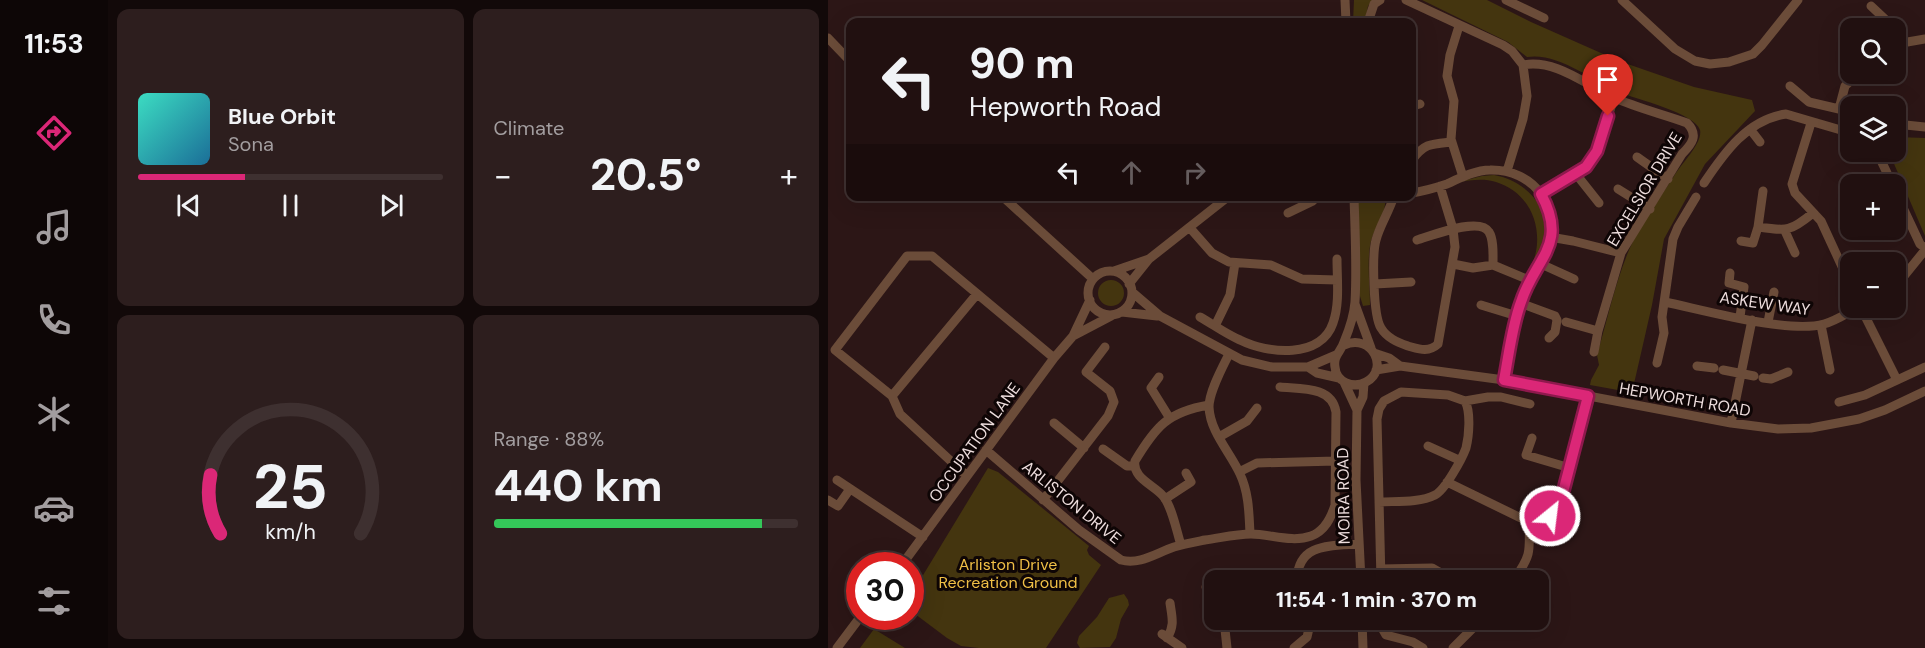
<!DOCTYPE html>
<html lang="en">
<head>
<meta charset="utf-8">
<style>
	:root { --surface:#211010; --page:#2d1e1e; --text:#f1f3f6; --muted:#a29d9f; --line:#3e3030; --accent:#db2777 }
	body { margin:0; font-family:"DM Sans",sans-serif; background:var(--page); color:var(--text); height:100vh; display:flex; flex-direction:column; font-size:22px; white-space:nowrap }
	* { box-sizing:border-box; margin:0 }
	p { font-size:20px; color:var(--muted) }
	.icon { flex:none; width:33px; height:33px; fill:none; stroke:currentColor; stroke-width:2; stroke-linecap:round; stroke-linejoin:round }
	.map { position:relative; flex:1; overflow:hidden }
	.details { display:flex; flex-direction:column; gap:9px; padding:9px; background:#120909; width:720px }
	.details>* { flex:none }
	.guide { position:absolute; left:18px; top:18px; width:570px; height:183px; border-radius:12px; box-shadow:0 6px 24px #0002,0 0 0 2px var(--line); background:#211010; color:var(--text); overflow:hidden }
	.tools { position:absolute; left:1012px; top:18px; display:grid; gap:12px }
	.tools a { display:grid; place-items:center; width:66px; height:66px; border-radius:12px; background:var(--surface); box-shadow:0 6px 24px #0002,0 0 0 2px var(--line); font-size:30px }
	.speed { position:absolute; left:18px; top:552px; display:flex; gap:12px; font-size:30px; font-weight:700; text-align:center }
	.speed>* { display:grid; place-content:center; width:78px; height:78px; border-radius:50%; background:var(--surface); box-shadow:0 6px 24px #0002,0 0 0 2px var(--line); line-height:1 }
	.speed .limit { border:9px solid #d22; background:#fff; color:#111 }
	.pin { position:absolute; display:grid; place-items:center; width:51px; height:51px; color:#fff; margin:-62px -26px; border-radius:50% 50% 50% 0; rotate:-45deg; box-shadow:0 0 6px #0007 }
	.pin .icon { rotate:45deg }
	.me { position:absolute; width:66px; margin:-33px; rotate:29deg; stroke-linejoin:round; filter:drop-shadow(0 0 4px #0008) }
	.turn { display:flex; align-items:center; gap:21px; height:126px; padding:0 24px; font-size:27px }
	.turn .icon { width:78px; height:78px; stroke-width:2.5 }
	.turn b { display:block; font-size:42px; line-height:51px }
	.lanes { display:flex; align-items:center; height:57px; padding:0 24px; background:#0003; justify-content:center; gap:30px; direction:ltr }
	.lanes .off { opacity:.35 }
	.big { font-size:45px; font-weight:700; line-height:1.1 }
	.details .tile { flex:1; display:flex; flex-direction:column; justify-content:center; gap:9px; min-width:0; padding:0 21px; border-radius:12px; background:var(--page) }
	.details .dial { align-items:center; gap:0 }
	.dial svg { height:156px; overflow:visible; fill:none; stroke:var(--line); stroke-width:7; stroke-linecap:round; text-anchor:middle }
	.dial text { fill:var(--text); stroke:none }
	.song { display:flex; align-items:center; gap:18px }
	.cover { width:72px; height:72px; border-radius:9px; background:linear-gradient(135deg,hsl(170 70% 55%),hsl(200 70% 35%)) }
	.played { height:6px; border-radius:3px; background:linear-gradient(90deg,var(--accent) 35%,var(--line) 35%) }
	.keys { display:flex; justify-content:space-around; direction:ltr }
	.heat { display:flex; justify-content:space-between; align-items:center; font-size:33px; direction:ltr }
	.charge { height:9px; border-radius:4px; background:linear-gradient(90deg,#34c759 88%,var(--line) 0) }
	.details .tiles { flex:1; display:grid; gap:9px; grid-template-columns:repeat(2,1fr) }
	.trip { position:absolute; left:376px; top:570px; width:345px; height:60px; border-radius:12px; background:var(--surface); box-shadow:0 6px 24px #0002,0 0 0 2px var(--line); font-weight:700; line-height:60px; text-align:center }
	main { display:flex; flex:1; min-height:0 }
	.tab-bar { display:flex; flex-direction:column; width:108px; justify-content:space-around; align-items:center; background:#0d0606; color:var(--muted) }
	.tab-bar .icon { width:42px; height:42px }
	.tab-bar .on { color:var(--accent) }
	.tab-bar b { font-size:27px; color:var(--text) }
	.map>svg:first-child { display:block }
	.green { fill:#44350f }
	.lines { fill:none; stroke-linecap:round; stroke-linejoin:round }
	.minor { stroke:#6b4c39; stroke-width:9 }
	.route-casing { stroke:#8e194d; stroke-width:15 }
	.route { stroke:#db2777; stroke-width:10 }
	.labels { text-anchor:middle; stroke-width:6; stroke-linejoin:round; paint-order:stroke }
	.street-label { font-size:16px; fill:#eedede; stroke:#0e0505 }
	.park-label { font-size:16px; fill:#f0bf46; stroke:#0e0505 }
</style>
</head>
<body>
<main>
<nav class="tab-bar">
<b>11:53</b>
<svg class="icon on" aria-label="directions" viewBox="0 0 24 24"><path d="M12 3l9 9-9 9-9-9zM9 14v-3h6M13 9l2 2-2 2"/></svg>
<svg class="icon" aria-label="music" viewBox="0 0 24 24"><path d="M9 18V5l10-2v13"/><circle cx="6" cy="18" r="3"/><circle cx="16" cy="16" r="3"/></svg>
<svg class="icon" aria-label="phone" viewBox="0 0 24 24"><path d="M5 4h4l2 5-3 2q2 4 5 5l2-3 5 2v4C11 20 4 13 5 4z"/></svg>
<svg class="icon" aria-label="climate" viewBox="0 0 24 24"><path d="M12 3v18M4 7l16 10M4 17L20 7"/></svg>
<svg class="icon" aria-label="car" viewBox="0 0 24 24"><path d="M5 17H2v-5l4-1 3-4h7l3 4 3 1v5h-3M9 17h6M6 11h13"/><circle cx="7" cy="17" r="2"/><circle cx="17" cy="17" r="2"/></svg>
<svg class="icon" aria-label="filters" viewBox="0 0 24 24"><path d="M4 7h16M4 17h16"/><circle cx="9" cy="7" r="2"/><circle cx="15" cy="17" r="2"/></svg>
</nav>
<section class="details">
<div class="tiles">
<div class="tile">
<div class="song"><i class="cover"></i><div><b>Blue Orbit</b><p>Sona</p></div></div>
<div class="played"></div>
<div class="keys"><svg class="icon" aria-label="previous" viewBox="0 0 24 24"><path d="M18 5L8 12l10 7zM5 5v14"/></svg><svg class="icon" aria-label="pause" viewBox="0 0 24 24"><path d="M8 5v14M16 5v14"/></svg><svg class="icon" aria-label="next" viewBox="0 0 24 24"><path d="M6 5l10 7-10 7zM19 5v14"/></svg></div>
</div>
<div class="tile"><p>Climate</p>
<div class="heat"><a>−</a><b class="big">20.5°</b><a>+</a></div>
</div>
<div class="tile dial"><svg viewBox="0 0 100 80">
<path d="M14 69A42 42 0 1 1 86 69"/>
<path d="M14 69A42 42 0 0 1 9 39" stroke="#db2777"/>
<text x="50" y="56" font-size="32" font-weight="700">25</text>
<text x="50" y="72" font-size="11">km/h</text>
</svg></div>
<div class="tile"><p>Range · 88%</p><b class="big">440 km</b><div class="charge"></div></div>
</div>
</section>
<div class="map">
<svg width="1097" height="648" viewBox="0 0 1097 648">
	<rect width="100%" height="100%" fill="#2c1616"/>
	<!-- green -->
	<path class="green" d="M526,0H545L540,6L537,22H525Z
		M594,0H659L703,22L791,61L866,87L924,100L927,111L877,164L836,239L824,305L811,362L805,388L801,392L762,385L763,380L771,365L769,355C779,321 787,283 801,250C811,227 832,198 846,176C853,164 875,143 872,130C867,113 807,99 791,92C764,80 729,52 699,57L680,42Z
		M1068,137L1097,138V236L1061,152H1068Z
		M666,175C695,180 722,205 718,237C716,249 709,261 702,271H701C719,238 707,194 668,182C656,178 643,180 630,182L654,176Z
		M530,197H557C559,216 545,227 542,246C539,265 542,286 542,305L535,306L531,293Z
		M270 293a13 13 0 1 1 26 0a13 13 0 1 1-26 0Z
		M160,468L170,472L261,546L259,550L261,555L273,565L218,648H151L133,646L119,638L83,611V595Z
		M296,594L300,600L301,605L293,619L288,638L282,647L252,648L249,643L251,636L269,617L281,598Z
		M46,629L77,648H32Z"/>
	<g class="lines">
		<!-- minor -->
		<path class="minor" d="M517,0L518,22
			M578,0L675,45L684,51L695,65C728,59 756,84 785,97C808,108 835,114 859,123C871,135 864,144 854,154L793,253L770,331L766,352
			M678,0L716,18
			M794,0L847,49L867,61L882,64L901,62L925,54L934,45L970,0
			M1043,6L1059,21L1062,28
			M540,22L546,4L552,0
			M631,26L622,55L619,76L626,101L623,139L635,177
			M0,38L22,61
			M1068,44L1097,39
			M962,86L981,102L1011,109
			M584,106L592,104
			M1023,112L1011,109L1017,86L1030,74
			M983,123L964,184L967,193L993,221L1023,286
			M1068,124L1097,127
			M922,129L932,142
			M1049,152L1059,173
			M809,157L840,179
			M584,160C597,143 603,144 624,142
			M679,171L695,119L699,96L695,65
			M748,174L771,203
			M876,183C896,153 920,119 958,114L1023,133
			M790,189L822,209
			M935,191L930,227C959,231 962,232 985,213
			M584,193C596,191 607,188 619,184C632,178 648,170 662,170C705,169 733,206 721,247C715,267 698,282 692,304C685,328 681,355 676,380
			M1068,193L1092,244L1097,248
			M713,194L758,167L769,151L786,98
			M174,196L265,279
			M566,196C561,212 552,225 548,240C544,254 545,316 553,328C559,338 569,342 580,346C591,349 600,353 610,344L627,247L625,229L612,186
			M460,213L485,201V196
			M362,228L384,253L401,262L443,265L474,279L509,280
			M957,231L967,253
			M722,237L745,241L793,253
			M589,240C603,236 652,216 661,232C666,240 665,255 665,265
			M913,241L925,243L930,227
			M625,264L645,268L665,265L701,280
			M713,264L746,279
			M286,271L321,259L401,196
			M260 293a22 22 0 1 1 44 0a22 22 0 1 1-44 0Z
			M902,273L901,283L916,287L912,317
			M301,284L321,259
			M547,284L583,282
			M1068,286L1097,250
			M304,292L332,316L414,360L444,367H480L508,355
			M837,302C876,310 961,334 996,324C1008,321 1019,313 1029,308
			M692,303L727,316L729,320L727,332L721,338
			M527,304L543,348
			M653,305L689,316
			M1033,308L1069,380
			M294,312L329,316
			M372,317C386,325 398,334 412,340C440,354 493,359 505,323C512,304 509,279 509,259
			M738,322L770,331
			M940,322L946,292
			M993,325L1002,370
			M387,326L402,295L407,263
			M245,336L285,315
			M516,345C544,333 562,369 538,382C525,389 508,382 507,367C505,355 513,352 516,342C521,330 526,315 527,302C529,268 527,231 526,196
			M546,353L561,358L572,366
			M401,354C394,368 381,392 381,407C382,432 402,452 412,474C421,493 421,514 422,534
			M829,363L836,333L834,317L845,239L850,227L868,197
			M869,366L886,368
			M480,367L489,373L511,378
			M548,370L572,366L676,380L903,423L950,429L983,428L1031,419L1057,410L1097,391
			M895,370L926,376
			M331,377L323,388L341,417
			M935,378L943,379L960,372
			M516,382L529,410
			M64,396L149,294
			M1011,402L1037,395L1097,367
			M226,423L256,448
			M903,423L924,320
			M391,437L419,421L429,408
			M704,438L698,455L742,468
			M600,446L631,460
			M275,449L299,466H306
			M158,450L251,530L293,560C312,565 328,553 346,547C356,544 367,542 377,540C392,538 408,534 423,534C442,534 464,543 483,536C497,531 503,518 507,505L508,412C504,386 473,389 452,387
			M411,472L429,463L508,461
			M139,476L72,414L64,396L7,350L79,256H104L226,358
			M9,480L95,537
			M619,482L701,522
			M337,499L363,482L358,473
			M0,500L10,506L22,489
			M215,500L280,416L286,402L282,391L258,372L277,347
			M551,502C569,501 591,503 607,495C617,490 634,459 638,448C641,436 643,412 637,401
			M353,545C349,533 344,506 335,496C326,485 304,478 307,461C328,426 340,412 381,405
			M73,566L226,358L245,336L262,300
			M553,569L604,568L625,580
			M469,580C470,543 502,546 531,544
			M533,580L528,480L529,410L535,397L536,383
			M553,580L549,419L551,409L556,401L573,392L620,395L637,401L660,397H673L702,404
			M686,580C703,555 702,553 701,522C719,521 726,512 734,496L760,396
			M378,587H387
			M396,620L399,648
			M534,620L535,648
			M553,620L554,628L558,635L585,642L595,648
			M334,634L354,648
			M339,638C347,626 344,617 342,603
			M9,648L33,616
			M466,648L479,637L483,620
			M625,648L653,620"/>
	</g>
	<g class="lines">
		<defs>
			<path id="route" d="M722,516L734,496L760,396L676,380C681,354 684,326 693,302C707,258 741,245 713,194L758,167L769,151L780,116"/>
		</defs>
		<!-- route casing -->
		<use href="#route" class="route-casing"/>
		<!-- route -->
		<use href="#route" class="route"/>
	</g>
	<g class="labels">
		<!-- street labels -->
		<g class="street-label">
			<text transform="translate(816 189) rotate(-59)" y="6">EXCELSIOR DRIVE</text>
			<text transform="translate(937 303) rotate(8)" y="6">ASKEW WAY</text>
			<text transform="translate(857 399) rotate(10)" y="6">HEPWORTH ROAD</text>
			<text transform="translate(146 442) rotate(-54)" y="6">OCCUPATION LANE</text>
			<text transform="translate(515 496) rotate(-91)" y="6">MOIRA ROAD</text>
			<text transform="translate(244 502) rotate(39)" y="6">ARLISTON DRIVE</text>
		</g>
		<!-- park labels -->
		<g class="park-label">
			<text x="180" y="570">Arliston Drive<tspan x="180" dy="18">Recreation Ground</tspan></text>
		</g>
	</g>
</svg>
<div class="tools">
<a><svg class="icon" aria-label="search" viewBox="0 0 24 24"><circle cx="10" cy="10" r="6"/><path d="M15 15l6 6"/></svg></a>
<a><svg class="icon" aria-label="layers" viewBox="0 0 24 24"><path d="M12 4l9 5-9 5-9-5zM3 14l9 5 9-5"/></svg></a>
<a>+</a>
<a>−</a>
</div>
<div class="speed"><div class="limit">30</div></div>
<div class="pin" style="left:780px;top:116px;background:#d93025"><svg class="icon" aria-label="arrive" viewBox="0 0 24 24"><path d="M6 21V4h12l-3 4 3 4H6"/></svg></div>
<svg class="me" style="left:722px;top:516px" viewBox="-20 -20 40 40"><circle r="17" fill="#db2777" stroke="#fff" stroke-width="3"/><path d="M0-11L8 9 0 5-8 9z" fill="#fff"/></svg>
<div class="trip">11:54 · 1 min · 370 m</div>
<div class="guide">
<div class="turn"><svg class="icon" aria-label="left" viewBox="0 0 24 24"><path d="M17 20v-9H6M10 6l-5 5 5 5"/></svg><div><b>90 m</b>Hepworth Road</div></div>
<div class="lanes"><svg class="icon" aria-label="left" viewBox="0 0 24 24"><path d="M17 20v-9H6M10 6l-5 5 5 5"/></svg><svg class="icon off" aria-label="ahead" viewBox="0 0 24 24"><path d="M12 20V5M6 11l6-6 6 6"/></svg><svg class="icon off" aria-label="right" viewBox="0 0 24 24"><path d="M7 20v-9h11M14 6l5 5-5 5"/></svg></div>
</div>
</div>
</main>
</body>
</html>
